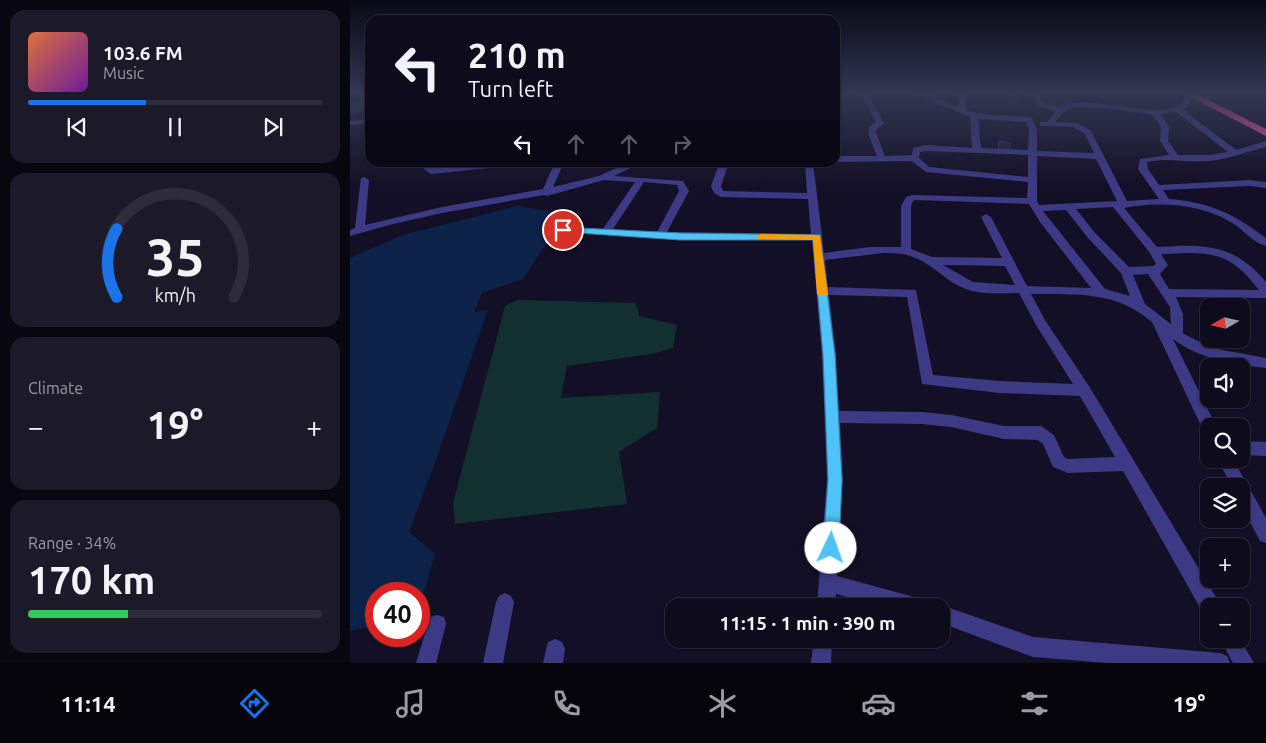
<!DOCTYPE html>
<html lang="en">
<head>
<meta charset="utf-8">
<style>
	:root { --surface:#0e0b1c; --page:#1c1929; --text:#f1f3f6; --muted:#9b9ba3; --line:#2e2b3b; --accent:#1a73e8 }
	body { margin:0; font-family:Ubuntu,sans-serif; background:var(--page); color:var(--text); height:100vh; display:flex; flex-direction:column; font-size:19px; white-space:nowrap }
	* { box-sizing:border-box; margin:0 }
	p { font-size:16px; color:var(--muted) }
	.icon { flex:none; width:28px; height:28px; fill:none; stroke:currentColor; stroke-width:2; stroke-linecap:round; stroke-linejoin:round }
	.map { position:relative; flex:1; overflow:hidden }
	.panel { display:flex; flex-direction:column; gap:10px; padding:10px; background:#08060f; width:350px }
	.panel>* { flex:none }
	.guide { position:absolute; left:15px; top:15px; width:475px; height:152px; border-radius:15px; box-shadow:0 1px 4px #0004,0 0 0 1px var(--line); background:#0e0b1c; color:var(--text); overflow:hidden }
	.needle { width:32px; rotate:261deg }
	.tools { position:absolute; left:850px; top:298px; display:grid; gap:10px }
	.tools a { display:grid; place-items:center; width:50px; height:50px; border-radius:10px; background:var(--surface); box-shadow:0 1px 4px #0004,0 0 0 1px var(--line); font-size:25px }
	.speed { position:absolute; left:15px; top:582px; display:flex; gap:10px; font-size:25px; font-weight:700; text-align:center }
	.speed>* { display:grid; place-content:center; width:65px; height:65px; border-radius:50%; background:var(--surface); box-shadow:0 1px 4px #0004,0 0 0 1px var(--line); line-height:1 }
	.speed .limit { border:8px solid #d22; background:#fff; color:#111 }
	.pin { position:absolute; display:grid; place-items:center; width:42px; height:42px; color:#fff; margin:-21px; border:2px solid #fff; border-radius:50%; box-shadow:0 1px 5px #0007 }
	.me { position:absolute; width:55px; margin:-28px; rotate:3deg; stroke-linejoin:round; filter:drop-shadow(0 0 4px #0008) }
	.turn { display:flex; align-items:center; gap:18px; height:105px; padding:0 20px; font-size:22px }
	.turn .icon { width:65px; height:65px; stroke-width:2.5 }
	.turn b { display:block; font-size:35px; line-height:42px }
	.lanes { display:flex; align-items:center; height:48px; padding:0 20px; background:#0003; justify-content:center; gap:25px; direction:ltr }
	.lanes .off { opacity:.35 }
	.big { font-size:38px; font-weight:700; line-height:1.1 }
	.panel .tile { flex:1; display:flex; flex-direction:column; justify-content:center; gap:8px; min-width:0; padding:0 18px; border-radius:15px; background:var(--page) }
	.panel .dial { align-items:center; gap:0 }
	.dial svg { height:130px; overflow:visible; fill:none; stroke:var(--line); stroke-width:7; stroke-linecap:round; text-anchor:middle }
	.dial text { fill:var(--text); stroke:none }
	.song { display:flex; align-items:center; gap:15px }
	.cover { width:60px; height:60px; border-radius:8px; background:linear-gradient(135deg,hsl(20 70% 55%),hsl(280 70% 35%)) }
	.played { height:5px; border-radius:2px; background:linear-gradient(90deg,var(--accent) 40%,var(--line) 40%) }
	.keys { display:flex; justify-content:space-around; direction:ltr }
	.heat { display:flex; justify-content:space-between; align-items:center; font-size:28px; direction:ltr }
	.charge { height:8px; border-radius:4px; background:linear-gradient(90deg,#34c759 34%,var(--line) 0) }
	.trip { position:absolute; left:315px; top:598px; width:285px; height:50px; border-radius:15px; background:var(--surface); box-shadow:0 1px 4px #0004,0 0 0 1px var(--line); font-weight:700; line-height:50px; text-align:center }
	.tab-bar { display:flex; height:80px; justify-content:space-around; align-items:center; background:#06040b; color:var(--muted) }
	.tab-bar .icon { width:35px; height:35px }
	.tab-bar .active { color:var(--accent) }
	.tab-bar b { font-size:22px; color:var(--text) }
	main { display:flex; flex:1; min-height:0 }
	.map>svg:first-child { display:block }
	.green { fill:#12302f }
	.water { fill:#0c2248 }
	.building { fill:#241b47; stroke:#3b2d73 }
	.lines { fill:none; stroke-linecap:round; stroke-linejoin:round }
	.minor { fill:#3d3a85; fill-rule:evenodd }
	.highway { fill:#ff4fa3; fill-rule:evenodd }
	.route { fill:#4fc3f7; stroke:#337fa1 }
	.slow { fill:#f59e0b }
</style>
</head>
<body>
<main>
<section class="panel">
<div class="tile">
<div class="song"><i class="cover"></i><div><b>103.6 FM</b><p>Music</p></div></div>
<div class="played"></div>
<div class="keys"><svg class="icon" aria-label="previous" viewBox="0 0 24 24"><path d="M18 5L8 12l10 7zM5 5v14"/></svg><svg class="icon" aria-label="pause" viewBox="0 0 24 24"><path d="M8 5v14M16 5v14"/></svg><svg class="icon" aria-label="next" viewBox="0 0 24 24"><path d="M6 5l10 7-10 7zM19 5v14"/></svg></div>
</div>
<div class="tile dial"><svg viewBox="0 0 100 80">
<path d="M14 69A42 42 0 1 1 86 69"/>
<path d="M14 69A42 42 0 0 1 14 27" stroke="#1a73e8"/>
<text x="50" y="56" font-size="32" font-weight="700">35</text>
<text x="50" y="72" font-size="11">km/h</text>
</svg></div>
<div class="tile"><p>Climate</p>
<div class="heat"><a>−</a><b class="big">19°</b><a>+</a></div>
</div>
<div class="tile"><p>Range · 34%</p><b class="big">170 km</b><div class="charge"></div></div>
</section>
<div class="map">
<svg width="916" height="663" viewBox="0 0 916 663">
	<rect width="100%" height="100%" fill="#130f26"/>
	<!-- green -->
	<path class="green" d="M20,95V110L1,114L0,104Z
		M167,300L286,303L289,316L327,325L323,348L302,354L217,366L211,398L310,392L307,428L269,452L277,504L105,524L103,503L155,306Z"/>
	<!-- water -->
	<path class="water" d="M167,206L216,214L173,279L132,293L124,312L138,310L91,446L59,532L85,554L69,610V594H26V626L0,631V258L53,235Z"/>
	<!-- building -->
	<path class="building" d="M656,95H666L671,104H661Z
		M649,141L660,143V151L648,149Z"/>
	<g class="lines">
		<!-- minor -->
		<path class="minor" d="M511,93H518L534,123L526,130V133L535,156L562,155L563,148L576,145L622,148L620,117L563,93H574L608,107V93H616V110C636,118 660,113 682,118L687,129V151L744,153L735,134L723,127L690,126V122H697L705,112L687,105L679,93H686L693,101L709,108C740,90 810,124 831,103C834,101 835,96 837,93H843L844,95L837,107L832,109L886,150L916,141V147C897,152 878,159 859,161C838,163 818,157 797,162L798,169L809,185L899,180L916,182V188L899,186L813,190L819,199C862,203 882,213 916,238V246C904,243 894,231 884,224C853,204 809,201 774,208L807,247C854,244 883,243 916,282V298L826,297L833,314V333L834,334L862,348L916,358V368C884,364 849,359 823,339L866,426H859V433L854,432L802,322C764,290 728,295 681,294L695,320L739,386L867,599L869,606H859V615L853,613L773,471L718,473L703,467L693,444L688,440L654,439L601,427L572,424L490,423L493,479L487,576L564,597L571,599L573,606H531L486,594L485,606H467L477,479L472,355L462,240L330,239L209,232L208,230L213,227L253,229L285,182L254,180L197,196L194,195L92,213L43,224L0,236V230L5,228L11,178L14,177L19,180L15,225L92,207L193,189L205,162H214L203,187L249,176L279,162H293L264,176L333,181L339,191L317,232L461,234L458,199L371,197L364,193L361,186L370,162H379L371,186L373,191L457,193L455,162H463L474,253L520,247H551V206L556,197L562,195L677,198L678,182L576,172L562,161L485,162V156H527L518,133L519,127L526,122ZM722,107L755,108L803,115L811,127L810,141L819,155L790,159L788,169L809,199L777,201L741,131L728,123L705,122L713,113ZM826,112L878,152L859,155H828L818,141L819,127L811,114ZM628,119L676,122L679,129L678,150L631,148ZM576,151L678,155V177L579,167L569,158L570,152ZM687,156L746,159L767,201L689,205L687,201ZM294,182L327,185L329,191L307,232L263,229ZM566,200L679,204L690,222L741,288L677,286L641,217L636,214L631,217L652,258L582,257L561,249V206L563,201ZM763,207L800,253L806,264L803,266L779,267L746,234L726,209ZM716,210L738,238L771,273L780,296L755,289L693,211ZM533,253C543,253 554,253 563,257C583,264 596,282 616,289C633,295 652,293 669,293L686,325L723,384L650,381L583,375L566,290L478,287L475,260ZM839,253C874,253 888,263 909,290L819,289L810,274L818,265L811,254ZM593,265L655,266L665,285L623,282ZM798,274L820,307L821,324L795,304L783,275ZM479,295L557,297L572,384L650,393L730,396L765,457L718,459L714,457L704,435L691,426H654L601,415L572,412L489,411L486,355Z
			M20,119V123L0,125V121Z
			M77,162H86L84,168L136,162H170L166,165L81,174L74,169Z
			M891,441L916,442V456L891,455Z
			M867,459H883L916,518V543L910,541L891,505V486H882Z
			M155,593L161,596L164,602L153,663H133L146,602L149,596Z
			M591,605L683,637L870,653L877,656L880,663H757L683,657L591,623V606H587Z
			M87,615L94,617L96,624L86,663H66L80,617Z
			M205,639L212,642L215,649L213,663H193L198,642Z
			M464,639H482L481,663H461Z
			M870,639H890L904,663H883Z"/>
		<!-- highway -->
		<path class="highway" d="M833,93H845L916,129V136Z"/>
	</g>
	<!-- sky -->
	<linearGradient id="sky" x2="0" y2="1"><stop stop-color="#0a0815"/><stop offset="0.5" stop-color="#333752"/><stop offset="1" stop-color="#333752" stop-opacity="0"/></linearGradient>
	<rect width="916" height="186" fill="url(#sky)"/>
	<!-- route -->
	<path class="route" d="M210,227L330,233L470,235L485,355L492,480L489,548L487,554L481,556L475,554L473,548L478,480L473,355L463,240H330L213,232L208,230Z"/>
	<!-- slow -->
	<path class="slow" d="M411,234L470,235L478,294L477,296H469L467,294L463,240L407,239L406,237Z"/>
</svg>
<div class="tools">
<a><svg class="needle" viewBox="-14 -14 28 28"><path d="M0-13l5 13h-10z" fill="#e53935"/><path d="M0 13l5-13h-10z" fill="#9b9ba3"/></svg></a>
<a><svg class="icon" aria-label="sound" viewBox="0 0 24 24"><path d="M4 9h4l5-4v14l-5-4H4zM17 9q2 3 0 6"/></svg></a>
<a><svg class="icon" aria-label="search" viewBox="0 0 24 24"><circle cx="10" cy="10" r="6"/><path d="M15 15l6 6"/></svg></a>
<a><svg class="icon" aria-label="layers" viewBox="0 0 24 24"><path d="M12 4l9 5-9 5-9-5zM3 14l9 5 9-5"/></svg></a>
<a>+</a>
<a>−</a>
</div>
<div class="speed"><div class="limit">40</div></div>
<div class="pin" style="left:213px;top:230px;background:#d93025"><svg class="icon" aria-label="arrive" viewBox="0 0 24 24"><path d="M6 21V4h12l-3 4 3 4H6"/></svg></div>
<svg class="me" style="left:481px;top:548px" viewBox="-20 -20 40 40"><circle r="19" fill="#fff"/><path d="M0-13L10 11 0 6-10 11z" fill="#4fc3f7"/></svg>
<div class="trip">11:15 · 1 min · 390 m</div>
<div class="guide">
<div class="turn"><svg class="icon" aria-label="left" viewBox="0 0 24 24"><path d="M17 20v-9H6M10 6l-5 5 5 5"/></svg><div><b>210 m</b>Turn left</div></div>
<div class="lanes"><svg class="icon" aria-label="left" viewBox="0 0 24 24"><path d="M17 20v-9H6M10 6l-5 5 5 5"/></svg><svg class="icon off" aria-label="ahead" viewBox="0 0 24 24"><path d="M12 20V5M6 11l6-6 6 6"/></svg><svg class="icon off" aria-label="ahead" viewBox="0 0 24 24"><path d="M12 20V5M6 11l6-6 6 6"/></svg><svg class="icon off" aria-label="right" viewBox="0 0 24 24"><path d="M7 20v-9h11M14 6l5 5-5 5"/></svg></div>
</div>
</div>
</main>
<nav class="tab-bar">
<b>11:14</b>
<svg class="icon active" aria-label="directions" viewBox="0 0 24 24"><path d="M12 3l9 9-9 9-9-9zM9 14v-3h6M13 9l2 2-2 2"/></svg>
<svg class="icon" aria-label="music" viewBox="0 0 24 24"><path d="M9 18V5l10-2v13"/><circle cx="6" cy="18" r="3"/><circle cx="16" cy="16" r="3"/></svg>
<svg class="icon" aria-label="phone" viewBox="0 0 24 24"><path d="M5 4h4l2 5-3 2q2 4 5 5l2-3 5 2v4C11 20 4 13 5 4z"/></svg>
<svg class="icon" aria-label="climate" viewBox="0 0 24 24"><path d="M12 3v18M4 7l16 10M4 17L20 7"/></svg>
<svg class="icon" aria-label="car" viewBox="0 0 24 24"><path d="M5 17H2v-5l4-1 3-4h7l3 4 3 1v5h-3M9 17h6M6 11h13"/><circle cx="7" cy="17" r="2"/><circle cx="17" cy="17" r="2"/></svg>
<svg class="icon" aria-label="filters" viewBox="0 0 24 24"><path d="M4 7h16M4 17h16"/><circle cx="9" cy="7" r="2"/><circle cx="15" cy="17" r="2"/></svg>
<b>19°</b>
</nav>
</body>
</html>
